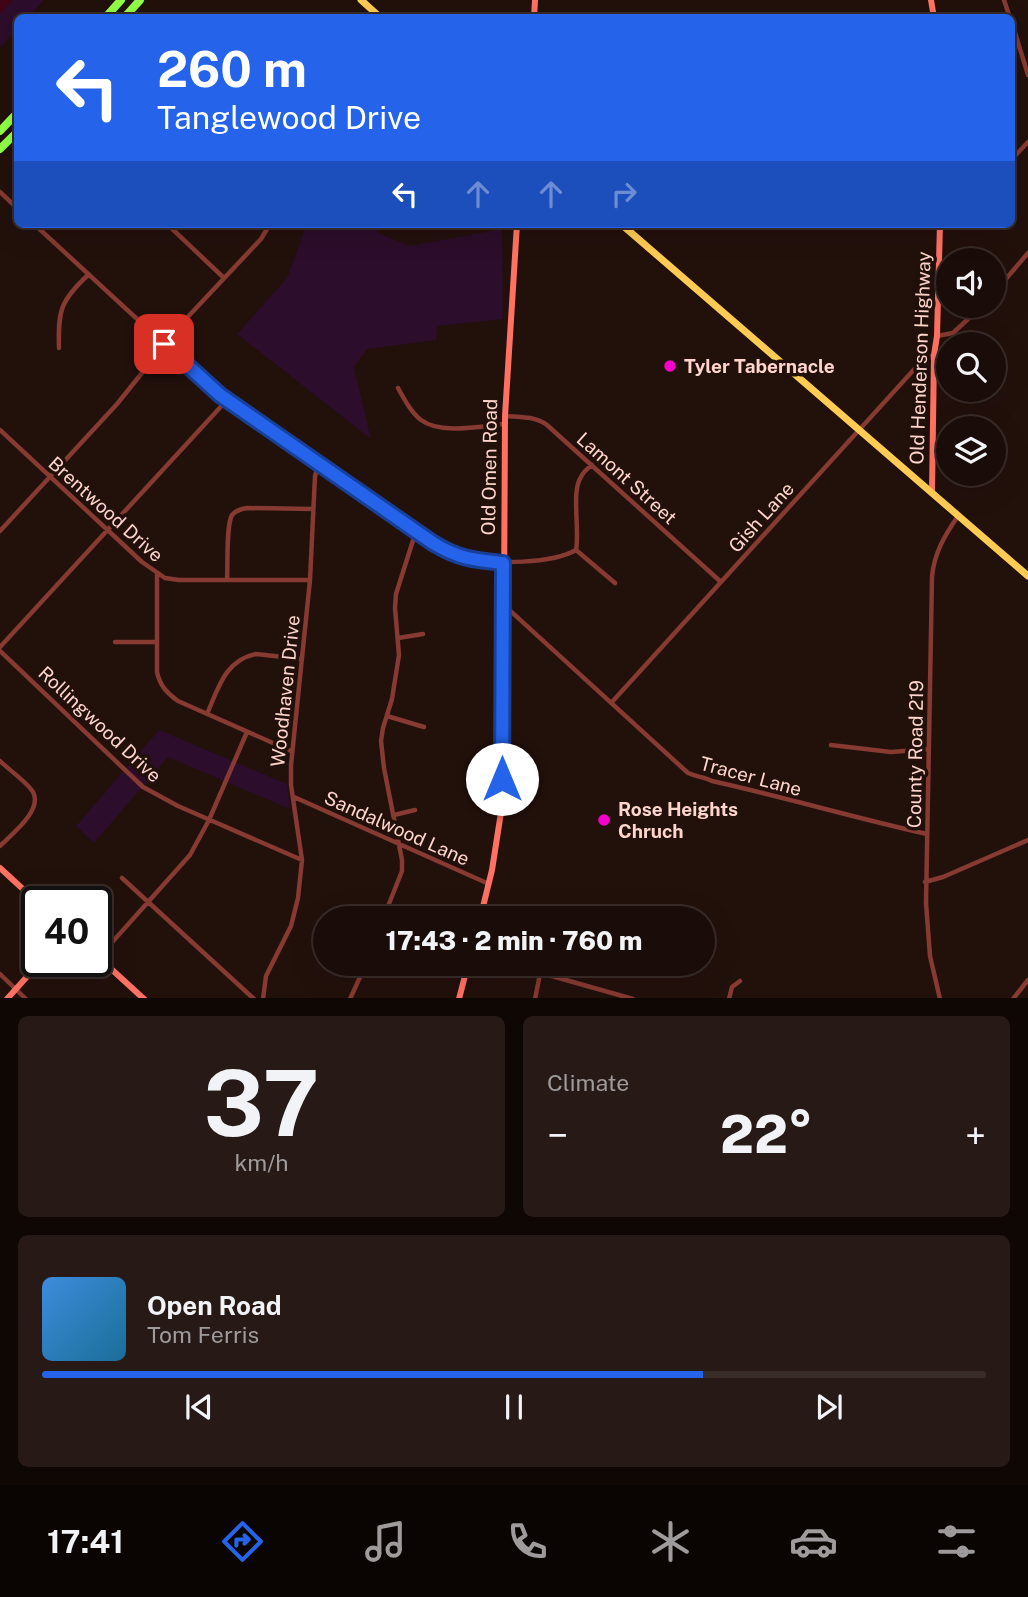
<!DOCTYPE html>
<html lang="en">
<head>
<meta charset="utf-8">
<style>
	:root { --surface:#1a0c08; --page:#271a16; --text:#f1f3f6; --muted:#9f9b9c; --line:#382c29; --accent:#2563eb }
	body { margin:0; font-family:"Public Sans",sans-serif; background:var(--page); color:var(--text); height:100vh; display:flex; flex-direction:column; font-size:26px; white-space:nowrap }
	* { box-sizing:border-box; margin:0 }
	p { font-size:23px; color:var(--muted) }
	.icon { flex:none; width:38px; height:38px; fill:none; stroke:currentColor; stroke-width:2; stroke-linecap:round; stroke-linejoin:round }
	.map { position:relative; height:998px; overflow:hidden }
	.panel { display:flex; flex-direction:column; gap:18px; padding:18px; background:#0e0704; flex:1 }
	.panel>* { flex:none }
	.guide { position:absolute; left:14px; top:14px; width:1001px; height:214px; border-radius:10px; box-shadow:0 7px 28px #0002,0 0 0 2px var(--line); background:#2563eb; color:#fff; overflow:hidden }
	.buttons { position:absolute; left:936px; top:248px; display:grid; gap:14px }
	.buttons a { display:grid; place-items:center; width:70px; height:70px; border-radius:50%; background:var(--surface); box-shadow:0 7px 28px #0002,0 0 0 2px var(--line); font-size:35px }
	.speed { position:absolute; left:21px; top:886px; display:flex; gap:14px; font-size:35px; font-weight:700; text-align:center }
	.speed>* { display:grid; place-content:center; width:91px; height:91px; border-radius:50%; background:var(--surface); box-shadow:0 7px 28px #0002,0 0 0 2px var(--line); line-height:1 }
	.speed .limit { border:4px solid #111; border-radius:10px; background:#fff; color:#111 }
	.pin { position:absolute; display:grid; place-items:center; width:60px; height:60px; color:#fff; margin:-30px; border-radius:14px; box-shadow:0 4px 10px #0006 }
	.me { position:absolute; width:77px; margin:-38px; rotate:0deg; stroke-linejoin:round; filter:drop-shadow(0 0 5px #0008) }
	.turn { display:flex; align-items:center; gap:24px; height:147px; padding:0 28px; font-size:32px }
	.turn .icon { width:91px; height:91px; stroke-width:2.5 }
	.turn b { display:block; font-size:49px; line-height:60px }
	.lanes { display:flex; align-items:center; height:66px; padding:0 28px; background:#0003; justify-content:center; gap:35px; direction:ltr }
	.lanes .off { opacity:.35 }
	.big { font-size:52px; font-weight:800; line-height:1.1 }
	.panel .card { flex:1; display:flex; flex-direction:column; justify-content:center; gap:10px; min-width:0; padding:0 24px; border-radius:10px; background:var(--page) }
	.panel .dial { align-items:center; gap:0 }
	.dial b { font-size:91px; line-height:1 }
	.song { display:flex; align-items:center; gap:21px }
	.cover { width:84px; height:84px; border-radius:10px; background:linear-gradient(135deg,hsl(210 70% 55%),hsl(200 70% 35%)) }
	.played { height:7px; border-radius:4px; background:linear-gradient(90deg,var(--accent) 70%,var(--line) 70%) }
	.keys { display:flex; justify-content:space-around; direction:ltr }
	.heat { display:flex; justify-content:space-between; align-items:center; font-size:38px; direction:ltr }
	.panel .tiles { flex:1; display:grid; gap:18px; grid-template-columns:1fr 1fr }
	.card:last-child { grid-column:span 2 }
	.trip { position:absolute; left:313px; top:906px; width:402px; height:70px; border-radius:35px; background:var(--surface); box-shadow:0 7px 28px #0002,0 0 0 2px var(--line); font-weight:800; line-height:70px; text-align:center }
	.tabs { display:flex; height:112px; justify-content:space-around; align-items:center; background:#0a0503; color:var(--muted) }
	.tabs .icon { width:49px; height:49px }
	.tabs .active { color:var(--accent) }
	.tabs b { font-size:32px; color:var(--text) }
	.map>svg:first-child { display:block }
	.green { fill:#2c0d2b }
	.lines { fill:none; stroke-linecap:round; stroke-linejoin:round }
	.river { stroke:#410416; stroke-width:10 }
	.street { stroke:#863a31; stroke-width:4.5 }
	.secondary { stroke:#ff7263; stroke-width:6 }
	.primary { stroke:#ffcb53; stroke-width:7 }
	.highway { stroke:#91ff47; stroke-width:8 }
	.route-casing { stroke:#184099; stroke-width:18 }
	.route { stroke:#2563eb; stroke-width:12 }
	.poi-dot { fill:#f700cc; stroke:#22100b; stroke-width:2.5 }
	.labels { text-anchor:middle; stroke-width:7; stroke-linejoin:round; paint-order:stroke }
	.street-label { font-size:19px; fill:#ffd5cc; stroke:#22100b }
	.poi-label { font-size:19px; font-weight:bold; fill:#ffd5cc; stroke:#22100b; text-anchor:start }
</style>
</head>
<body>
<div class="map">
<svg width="1028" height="999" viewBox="0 0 1028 999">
	<rect width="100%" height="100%" fill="#22100b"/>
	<!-- green -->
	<path class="green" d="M0,0H44L28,17L18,18L17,29L0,48Z
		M307,224H376L378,233L410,246L502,229L503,319L437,326L436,340L367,349L354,367L371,439L237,334L287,278Z
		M159,730L287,784L290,809L168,757L94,843L76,826Z"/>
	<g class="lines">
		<!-- river -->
		<path class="river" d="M0,8L3,2L7,0"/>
		<!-- street -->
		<path class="street" d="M1004,0L1010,18
			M1012,23L1028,75
			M1012,159L1028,142
			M0,192L18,209
			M34,224L213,389L433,543C444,550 455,556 468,559C494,564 552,564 576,550
			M167,224L224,278
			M994,293L1028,253
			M937,336L953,333L982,306
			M59,348C58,311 60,301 88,275
			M398,388C404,399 411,412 421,420C441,435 481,426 505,424
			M505,416C520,417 534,416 547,425L721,582
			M0,430L142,562L165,578L179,580H310
			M0,531L117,404L183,322L261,239L270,224
			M576,550C580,531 571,491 581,477C583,472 588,468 592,465
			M576,550L615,583
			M157,573V672C160,686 167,693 178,701L291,751
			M227,580C228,567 226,525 232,515C236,510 241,509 247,508L313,509
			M505,606L688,773C697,777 705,777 712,781C784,797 855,818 927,834
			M398,638L423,634
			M115,642H157
			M0,647L227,400
			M0,651L143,787L178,806L302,860
			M612,702L919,364L934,355
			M207,714C218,689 225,660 256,654L302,659
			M387,716L424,727
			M831,745L891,752L929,749
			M0,761C9,770 27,782 33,792C43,810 12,834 0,846
			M294,797L489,884
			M394,815L415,810
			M122,878L254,999
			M925,882L943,877L1028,840
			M383,919L402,871V860L384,768L381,741L383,728L392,699L399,655L395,608L396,594L416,531
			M99,957L190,855L209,820L247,732
			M442,964L466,971
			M541,973L633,999
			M0,974L26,999
			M263,999L266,976L291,926L298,898L302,860L291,785V765L310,580L315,476L319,463
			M350,999L366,964
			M535,999L542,964
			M729,999L732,987L740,981
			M940,999L930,956L926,903L932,577C934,553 945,535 958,516
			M1013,999L1028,980"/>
		<!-- secondary -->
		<path class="secondary" d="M931,0L934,18
			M534,18L535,0
			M932,492L934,355L937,336L940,224
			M0,868L37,902
			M480,919L492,870L502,806L501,726L504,605L505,416L517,224
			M96,955L144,999
			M7,999L41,961
			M459,999L468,964"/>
		<!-- primary -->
		<path class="primary" d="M361,0L381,18
			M621,224L1028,576"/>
		<!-- highway -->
		<path class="highway" d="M105,18L121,0
			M124,18L140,0
			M0,131L18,112
			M0,149L18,131"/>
	</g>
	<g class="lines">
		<defs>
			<path id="route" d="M164,344L220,395L433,543C459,559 474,560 503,563L502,779"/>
		</defs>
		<!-- route casing -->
		<use href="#route" class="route-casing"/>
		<!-- route -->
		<use href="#route" class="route"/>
	</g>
	<!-- markers -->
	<g class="poi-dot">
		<circle cx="670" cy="366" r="7"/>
		<circle cx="604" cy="820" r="7"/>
	</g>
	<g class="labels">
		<!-- street labels -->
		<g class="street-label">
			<text transform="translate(920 358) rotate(-88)" y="7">Old Henderson Highway</text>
			<text transform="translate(489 467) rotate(-89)" y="7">Old Omen Road</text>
			<text transform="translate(627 478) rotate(42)" y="7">Lamont Street</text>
			<text transform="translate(106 509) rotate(42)" y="7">Brentwood Drive</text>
			<text transform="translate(761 517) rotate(-48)" y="7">Gish Lane</text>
			<text transform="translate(285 691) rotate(-84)" y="7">Woodhaven Drive</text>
			<text transform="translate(100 724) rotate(43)" y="7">Rollingwood Drive</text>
			<text transform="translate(915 754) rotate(-89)" y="7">County Road 219</text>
			<text transform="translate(751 776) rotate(15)" y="7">Tracer Lane</text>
			<text transform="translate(397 828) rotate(24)" y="7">Sandalwood Lane</text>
		</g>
		<!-- poi labels -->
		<g class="poi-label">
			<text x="684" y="373">Tyler Tabernacle</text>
			<text x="618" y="816">Rose Heights<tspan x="618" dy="22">Chruch</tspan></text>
		</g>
	</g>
</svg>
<div class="buttons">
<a><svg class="icon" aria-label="sound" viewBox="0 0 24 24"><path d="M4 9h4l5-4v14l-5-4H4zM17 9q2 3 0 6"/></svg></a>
<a><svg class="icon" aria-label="search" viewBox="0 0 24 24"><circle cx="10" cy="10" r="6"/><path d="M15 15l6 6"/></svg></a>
<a><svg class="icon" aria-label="layers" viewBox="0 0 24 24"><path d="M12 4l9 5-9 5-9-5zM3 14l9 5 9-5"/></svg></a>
</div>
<div class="speed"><div class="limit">40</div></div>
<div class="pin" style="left:164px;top:344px;background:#d93025"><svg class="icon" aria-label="arrive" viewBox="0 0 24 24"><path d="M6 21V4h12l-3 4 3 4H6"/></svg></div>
<svg class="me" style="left:502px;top:779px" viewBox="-20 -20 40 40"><circle r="19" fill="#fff"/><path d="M0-13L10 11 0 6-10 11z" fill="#2563eb"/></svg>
<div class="trip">17:43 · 2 min · 760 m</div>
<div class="guide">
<div class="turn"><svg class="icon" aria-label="left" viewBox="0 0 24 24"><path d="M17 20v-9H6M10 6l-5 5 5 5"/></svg><div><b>260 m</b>Tanglewood Drive</div></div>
<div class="lanes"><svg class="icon" aria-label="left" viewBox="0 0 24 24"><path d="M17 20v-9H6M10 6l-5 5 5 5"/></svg><svg class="icon off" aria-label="ahead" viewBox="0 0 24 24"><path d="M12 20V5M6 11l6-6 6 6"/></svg><svg class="icon off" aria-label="ahead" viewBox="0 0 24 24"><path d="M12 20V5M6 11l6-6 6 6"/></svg><svg class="icon off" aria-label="right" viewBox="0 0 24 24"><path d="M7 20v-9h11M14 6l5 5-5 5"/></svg></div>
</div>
</div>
<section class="panel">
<div class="tiles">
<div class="card dial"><b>37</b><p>km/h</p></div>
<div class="card"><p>Climate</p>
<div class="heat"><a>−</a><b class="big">22°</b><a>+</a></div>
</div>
<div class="card">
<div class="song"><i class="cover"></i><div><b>Open Road</b><p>Tom Ferris</p></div></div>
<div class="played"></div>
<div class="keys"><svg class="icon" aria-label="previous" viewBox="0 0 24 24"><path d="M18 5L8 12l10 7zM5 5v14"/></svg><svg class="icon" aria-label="pause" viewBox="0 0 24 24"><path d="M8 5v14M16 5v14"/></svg><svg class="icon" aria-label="next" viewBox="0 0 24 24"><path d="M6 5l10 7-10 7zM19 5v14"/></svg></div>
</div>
</div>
</section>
<nav class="tabs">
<b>17:41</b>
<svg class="icon active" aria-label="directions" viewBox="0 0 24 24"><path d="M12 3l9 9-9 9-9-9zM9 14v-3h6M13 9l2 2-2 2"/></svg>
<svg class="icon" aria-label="music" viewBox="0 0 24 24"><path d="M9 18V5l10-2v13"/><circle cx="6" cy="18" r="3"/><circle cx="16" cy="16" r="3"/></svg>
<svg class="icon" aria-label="phone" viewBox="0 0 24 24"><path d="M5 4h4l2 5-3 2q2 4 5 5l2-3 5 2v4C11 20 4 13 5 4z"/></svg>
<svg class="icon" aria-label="climate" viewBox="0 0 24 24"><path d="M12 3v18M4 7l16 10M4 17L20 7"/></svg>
<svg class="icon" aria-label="car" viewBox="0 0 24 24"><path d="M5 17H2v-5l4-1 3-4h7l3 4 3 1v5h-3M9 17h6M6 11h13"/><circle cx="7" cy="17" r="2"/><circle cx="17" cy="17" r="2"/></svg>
<svg class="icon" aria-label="filters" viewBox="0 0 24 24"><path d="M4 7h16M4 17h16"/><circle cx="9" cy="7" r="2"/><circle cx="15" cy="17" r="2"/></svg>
</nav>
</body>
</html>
